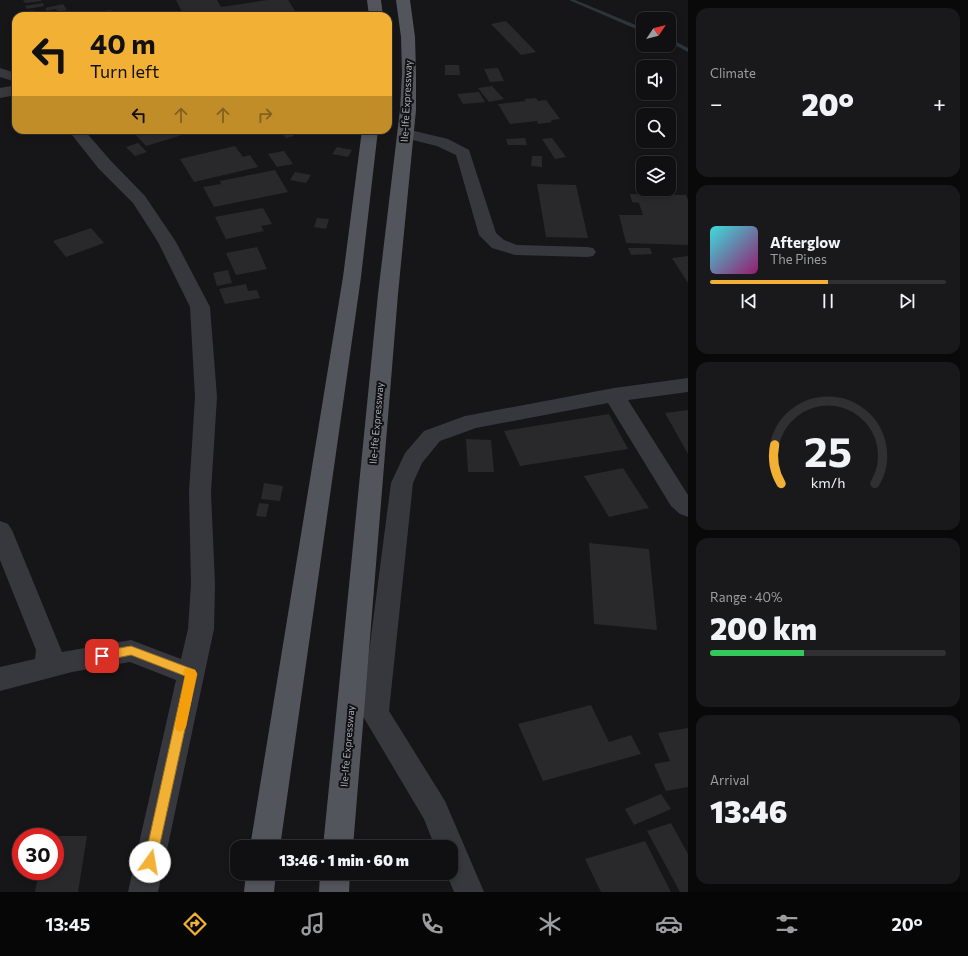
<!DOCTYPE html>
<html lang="en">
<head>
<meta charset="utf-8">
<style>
	:root { --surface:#101012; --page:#19191b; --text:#f1f3f6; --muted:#9c9d9f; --line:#303032; --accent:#f2b134 }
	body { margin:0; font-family:Commissioner,sans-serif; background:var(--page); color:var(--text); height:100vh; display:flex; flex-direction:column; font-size:15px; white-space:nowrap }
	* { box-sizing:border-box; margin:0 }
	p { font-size:13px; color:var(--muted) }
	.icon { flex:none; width:22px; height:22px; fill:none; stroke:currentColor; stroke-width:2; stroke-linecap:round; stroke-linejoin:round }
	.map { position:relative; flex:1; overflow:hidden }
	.sheet { display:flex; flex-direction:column; gap:8px; padding:8px; background:#09090a; width:280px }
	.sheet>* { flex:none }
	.guide { position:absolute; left:12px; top:12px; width:380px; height:122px; border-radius:12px; box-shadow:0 2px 6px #0003,0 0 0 1px var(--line); background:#f2b134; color:#111; overflow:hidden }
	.needle { width:26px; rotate:55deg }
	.fabs { position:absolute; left:636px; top:12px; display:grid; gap:8px }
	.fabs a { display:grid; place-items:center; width:40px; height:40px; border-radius:8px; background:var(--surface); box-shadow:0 2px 6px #0003,0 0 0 1px var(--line); font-size:20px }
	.speed { position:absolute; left:12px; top:828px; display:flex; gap:8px; font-size:20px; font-weight:700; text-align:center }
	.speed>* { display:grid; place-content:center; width:52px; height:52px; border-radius:50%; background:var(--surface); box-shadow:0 2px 6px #0003,0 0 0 1px var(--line); line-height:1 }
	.speed .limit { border:6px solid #d22; background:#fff; color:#111 }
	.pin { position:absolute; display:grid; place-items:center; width:34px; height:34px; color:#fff; margin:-17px; border-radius:8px; box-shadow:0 2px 6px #0006 }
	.me { position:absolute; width:44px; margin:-22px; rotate:13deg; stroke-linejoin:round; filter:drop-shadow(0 0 3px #0008) }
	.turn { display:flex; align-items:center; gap:14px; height:84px; padding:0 12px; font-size:18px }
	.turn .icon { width:52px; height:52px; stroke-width:2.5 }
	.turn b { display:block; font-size:28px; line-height:34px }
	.lanes { display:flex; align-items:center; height:38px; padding:0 12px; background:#0003; justify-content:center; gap:20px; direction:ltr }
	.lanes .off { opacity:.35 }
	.big { font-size:30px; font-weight:800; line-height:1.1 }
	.sheet .card { flex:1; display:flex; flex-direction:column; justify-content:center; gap:6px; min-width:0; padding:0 14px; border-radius:12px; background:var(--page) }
	.sheet .dial { align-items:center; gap:0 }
	.dial svg { height:104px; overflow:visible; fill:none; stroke:var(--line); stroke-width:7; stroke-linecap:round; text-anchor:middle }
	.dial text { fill:var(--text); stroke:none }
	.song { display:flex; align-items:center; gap:12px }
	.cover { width:48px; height:48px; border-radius:6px; background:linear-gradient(135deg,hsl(180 70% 55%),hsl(320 70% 35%)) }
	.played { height:4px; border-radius:2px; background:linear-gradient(90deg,var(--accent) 50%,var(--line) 50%) }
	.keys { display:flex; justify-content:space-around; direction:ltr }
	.heat { display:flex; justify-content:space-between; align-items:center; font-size:22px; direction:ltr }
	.charge { height:6px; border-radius:3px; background:linear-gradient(90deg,#34c759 40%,var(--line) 0) }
	.trip { position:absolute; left:230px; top:840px; width:228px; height:40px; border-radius:12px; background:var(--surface); box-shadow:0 2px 6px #0003,0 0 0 1px var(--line); font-weight:800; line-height:40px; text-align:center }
	.tab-bar { display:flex; height:64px; justify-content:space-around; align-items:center; background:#060607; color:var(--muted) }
	.tab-bar .icon { width:28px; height:28px }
	.tab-bar .on { color:var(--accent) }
	.tab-bar b { font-size:18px; color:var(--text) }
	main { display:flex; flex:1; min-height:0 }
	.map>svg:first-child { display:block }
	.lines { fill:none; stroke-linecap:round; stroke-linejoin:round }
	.stream { fill:#2c353c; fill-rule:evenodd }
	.building { fill:#29292c }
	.minor { fill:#37383d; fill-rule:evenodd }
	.primary { fill:#53555c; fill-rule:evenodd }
	.route { fill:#f2b134; stroke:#9d7322 }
	.slow { fill:#f59e0b }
	.labels { text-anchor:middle; stroke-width:4; stroke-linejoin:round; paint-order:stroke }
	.street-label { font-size:10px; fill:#a8adb8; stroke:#111113 }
</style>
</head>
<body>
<main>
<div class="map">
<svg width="688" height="892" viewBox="0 0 688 892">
	<rect width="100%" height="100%" fill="#161618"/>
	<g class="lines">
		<!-- stream -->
		<path class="stream" d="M569,0H575L643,28V32Z
			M669,38L688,48V52L669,42Z"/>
	</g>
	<!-- building -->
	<path class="building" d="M23,0H41V1L25,3Z
		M176,0H217L221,7L268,0H288L295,11L259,16H184Z
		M43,3L44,6L27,9L25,6Z
		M63,4L67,10L58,12L56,9L47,11L45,8Z
		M33,10L36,16H20L18,13Z
		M111,10L114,16H81V15Z
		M506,21L536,52L521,55L491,24Z
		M445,65H459L460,75H445Z
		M498,68L504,81L490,82L484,69Z
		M492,86L504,99L489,102L478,88Z
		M479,92L485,102L463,104L457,94Z
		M536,98L538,101L546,100L560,119L551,120L552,122L538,124L537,121L510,124L498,104L526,101L524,99Z
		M131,130H199L146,146Z
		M279,130H289L294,136L286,138Z
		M525,138L527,145H508L506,139Z
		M552,138L566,157L555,159L542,139Z
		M138,143L147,152L135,156L126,147Z
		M235,146L243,157L250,155L258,167L194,182L180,159Z
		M337,147L352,150L348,157L332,154Z
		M284,151L293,164L277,167L268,154Z
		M532,156H542V167L531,166Z
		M275,170L288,192L214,207L203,187L221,184L220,181Z
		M295,172L311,175L306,183L290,180Z
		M537,184L576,185L588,238L546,237Z
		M630,194L686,195L688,200V245L626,243L619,215H643L639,203L632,202Z
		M263,208L272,224L261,226L264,231L226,239L215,217Z
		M317,218L329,219L326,229L314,227Z
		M91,228L104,243L66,257L53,241Z
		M257,247L267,269L236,275L226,253Z
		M628,248H650L652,254L631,255Z
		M688,256V283L672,258Z
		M228,270L232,283L217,286L213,273Z
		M246,284L248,291L257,290L260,298L225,304L219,289Z
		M688,410V454L665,413Z
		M609,414L628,449L520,466L504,431Z
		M466,439L491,440L494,472H468Z
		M623,468L649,508L609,517L584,476Z
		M264,483L283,486L280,501L261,499Z
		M259,503L269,504L266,517L256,516Z
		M589,543L649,549L657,630L594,624Z
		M591,705L609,742L631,735L641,754L543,781L518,724Z
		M688,728V787L666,791L654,764L670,761L658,733Z
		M661,794L671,809L634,825L625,809Z
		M671,823L688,854V892H680L647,831Z
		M55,836H87L78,892H35L39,871H55Z
		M645,841L671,892H601L585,859Z"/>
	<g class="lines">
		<!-- minor -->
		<path class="minor" d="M0,68L16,73V82L0,77Z
			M16,85V95L0,98V88Z
			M406,129L448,139L469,150L496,233L504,240L517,245L587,247L593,248L596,252L593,256L587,257L515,255L492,248L479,235L456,155L437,146L400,137L398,134L400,131Z
			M68,130H84L111,161L145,196L176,242L210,307L217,397L211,492L215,584L214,629L158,892H128L176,680L130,662L72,672L0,691V667L35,659L36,650L0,560V521L8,524L12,530L62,652L131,640L181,659L188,629L191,584L189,492L195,397L190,307L158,242L133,203L99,169Z
			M688,378V392L628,400L688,495V517L680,514L671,506L608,403L476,428L440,441L422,463L413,483L389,711L445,801L484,892H454L446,873H451V847H435L424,819L361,713L391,483L405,453L424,431L465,416L614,388Z"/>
		<!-- primary -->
		<path class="primary" d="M367,0H381L383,16H369Z
			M396,0H410L415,37L416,73V110L398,294L353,847H323L378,294L400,110L402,73L401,37Z
			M362,130H378L361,277L280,847H250L343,277Z
			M246,873H276L274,892H244Z
			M320,873H350L349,892H319Z"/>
	</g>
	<!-- route -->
	<path class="route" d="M131,646L195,670L197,674L156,862L154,867L150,869L145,867L144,862L185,676L131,655L102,661L98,659L96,656L98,653L102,651Z"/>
	<!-- slow -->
	<path class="slow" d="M188,668L195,670L197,674L186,727L184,730L180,732L176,730L175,727L185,676L183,673L184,669Z"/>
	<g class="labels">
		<!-- street labels -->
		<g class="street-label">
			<text transform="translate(406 101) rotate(-87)" y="4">Ile-Ife Expressway</text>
			<text transform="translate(376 423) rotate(-85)" y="4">Ile-Ife Expressway</text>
			<text transform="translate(347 746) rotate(-85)" y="4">Ile-Ife Expressway</text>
		</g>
	</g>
</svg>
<div class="fabs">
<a><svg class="needle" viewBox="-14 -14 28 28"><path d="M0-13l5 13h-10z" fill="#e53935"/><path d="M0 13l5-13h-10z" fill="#9c9d9f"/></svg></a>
<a><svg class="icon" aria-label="sound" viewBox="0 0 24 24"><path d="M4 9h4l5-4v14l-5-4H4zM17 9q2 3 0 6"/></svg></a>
<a><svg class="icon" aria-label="search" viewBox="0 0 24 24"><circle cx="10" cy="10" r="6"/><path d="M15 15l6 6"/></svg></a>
<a><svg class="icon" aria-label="layers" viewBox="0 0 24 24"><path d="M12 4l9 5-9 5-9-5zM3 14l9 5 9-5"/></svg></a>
</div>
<div class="speed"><div class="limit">30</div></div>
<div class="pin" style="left:102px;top:656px;background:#d93025"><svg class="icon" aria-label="arrive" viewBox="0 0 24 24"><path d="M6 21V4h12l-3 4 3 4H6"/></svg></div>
<svg class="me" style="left:150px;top:862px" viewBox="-20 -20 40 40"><circle r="19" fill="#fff"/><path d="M0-13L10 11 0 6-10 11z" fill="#f2b134"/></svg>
<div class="trip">13:46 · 1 min · 60 m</div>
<div class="guide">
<div class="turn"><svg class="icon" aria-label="left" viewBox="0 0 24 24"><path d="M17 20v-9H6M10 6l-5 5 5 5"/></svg><div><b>40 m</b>Turn left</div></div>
<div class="lanes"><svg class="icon" aria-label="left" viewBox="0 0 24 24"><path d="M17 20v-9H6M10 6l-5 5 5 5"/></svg><svg class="icon off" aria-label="ahead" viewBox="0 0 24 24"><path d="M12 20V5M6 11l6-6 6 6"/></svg><svg class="icon off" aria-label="ahead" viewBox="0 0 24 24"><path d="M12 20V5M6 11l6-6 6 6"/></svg><svg class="icon off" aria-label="right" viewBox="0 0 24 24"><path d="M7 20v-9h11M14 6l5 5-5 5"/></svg></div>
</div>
</div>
<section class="sheet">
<div class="card"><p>Climate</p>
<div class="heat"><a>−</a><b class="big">20°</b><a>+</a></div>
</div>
<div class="card">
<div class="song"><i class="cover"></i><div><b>Afterglow</b><p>The Pines</p></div></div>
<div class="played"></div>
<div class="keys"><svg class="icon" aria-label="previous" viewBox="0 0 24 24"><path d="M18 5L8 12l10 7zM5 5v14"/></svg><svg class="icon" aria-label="pause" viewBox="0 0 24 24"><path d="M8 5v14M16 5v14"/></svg><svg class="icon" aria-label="next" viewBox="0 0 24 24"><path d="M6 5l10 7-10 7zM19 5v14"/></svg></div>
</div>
<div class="card dial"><svg viewBox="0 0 100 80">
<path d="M14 69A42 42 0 1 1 86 69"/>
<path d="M14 69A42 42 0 0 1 9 39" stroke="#f2b134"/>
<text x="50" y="56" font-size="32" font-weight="700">25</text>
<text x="50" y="72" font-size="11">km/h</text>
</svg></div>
<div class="card"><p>Range · 40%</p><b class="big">200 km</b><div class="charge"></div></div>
<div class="card"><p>Arrival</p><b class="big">13:46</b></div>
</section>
</main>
<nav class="tab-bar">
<b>13:45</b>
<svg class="icon on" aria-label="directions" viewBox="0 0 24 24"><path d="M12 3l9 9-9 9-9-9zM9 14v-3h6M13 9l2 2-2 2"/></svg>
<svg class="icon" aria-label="music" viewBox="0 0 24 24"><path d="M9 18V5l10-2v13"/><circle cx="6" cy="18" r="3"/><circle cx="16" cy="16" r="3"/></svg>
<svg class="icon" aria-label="phone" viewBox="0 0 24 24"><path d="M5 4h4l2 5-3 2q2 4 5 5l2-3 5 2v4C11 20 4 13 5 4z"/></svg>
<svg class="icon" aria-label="climate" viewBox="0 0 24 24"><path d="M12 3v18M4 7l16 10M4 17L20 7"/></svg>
<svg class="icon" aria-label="car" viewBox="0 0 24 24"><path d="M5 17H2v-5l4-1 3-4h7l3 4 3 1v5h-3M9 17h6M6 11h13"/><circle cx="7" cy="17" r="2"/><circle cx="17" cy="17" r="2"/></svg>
<svg class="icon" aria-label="filters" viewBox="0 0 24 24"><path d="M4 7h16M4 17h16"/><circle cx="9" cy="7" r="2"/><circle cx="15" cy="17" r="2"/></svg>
<b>20°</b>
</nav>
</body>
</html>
